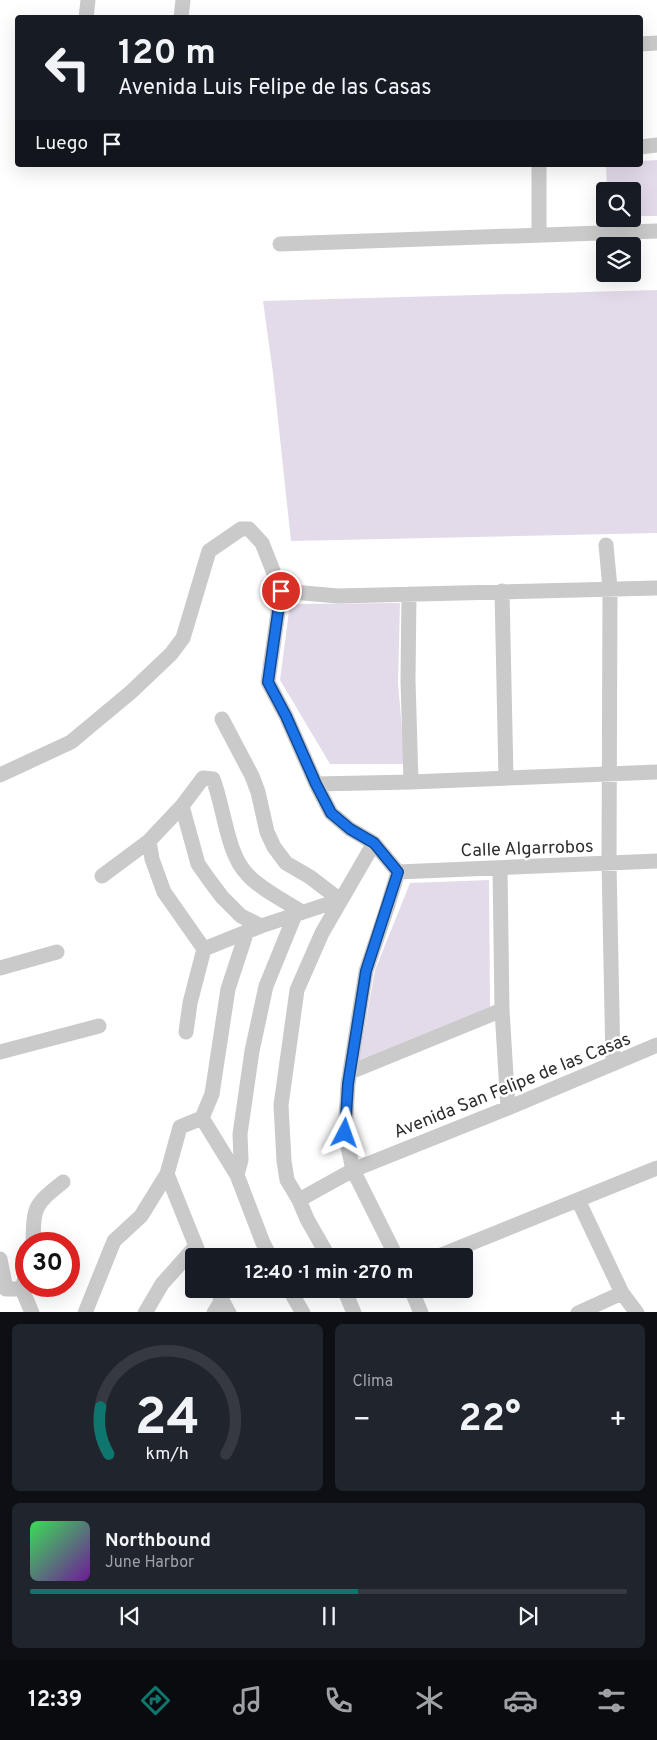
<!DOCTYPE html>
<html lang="es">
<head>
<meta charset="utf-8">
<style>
	:root { --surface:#171b24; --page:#20242c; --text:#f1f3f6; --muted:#9ea1a6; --line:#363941; --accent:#0f766e }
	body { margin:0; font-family:Overpass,sans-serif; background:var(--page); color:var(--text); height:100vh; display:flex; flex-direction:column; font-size:19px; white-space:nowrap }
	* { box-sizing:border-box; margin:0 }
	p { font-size:16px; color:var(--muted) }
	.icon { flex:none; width:28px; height:28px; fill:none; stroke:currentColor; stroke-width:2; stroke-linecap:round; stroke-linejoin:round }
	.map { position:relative; height:1312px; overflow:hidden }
	.sheet { display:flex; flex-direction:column; gap:12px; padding:12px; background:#0d0f14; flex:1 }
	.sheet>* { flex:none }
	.banner { position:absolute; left:15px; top:15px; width:628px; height:152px; border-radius:5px; box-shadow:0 5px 20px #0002; background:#171b24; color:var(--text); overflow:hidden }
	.buttons { position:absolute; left:596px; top:182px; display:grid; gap:10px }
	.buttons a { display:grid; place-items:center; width:45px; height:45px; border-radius:5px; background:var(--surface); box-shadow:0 5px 20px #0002; font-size:25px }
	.speed { position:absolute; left:15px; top:1232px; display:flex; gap:10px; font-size:25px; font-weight:700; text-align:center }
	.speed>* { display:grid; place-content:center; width:65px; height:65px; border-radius:50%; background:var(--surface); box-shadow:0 5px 20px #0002; line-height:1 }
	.speed .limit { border:8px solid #d22; background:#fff; color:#111 }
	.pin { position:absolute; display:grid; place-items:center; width:42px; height:42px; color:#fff; margin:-21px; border:2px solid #fff; border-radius:50%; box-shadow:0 1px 5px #0007 }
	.me { position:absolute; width:55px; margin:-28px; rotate:4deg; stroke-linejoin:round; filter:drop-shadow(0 0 4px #0008) }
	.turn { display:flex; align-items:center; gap:18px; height:105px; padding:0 20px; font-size:22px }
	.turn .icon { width:65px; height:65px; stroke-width:2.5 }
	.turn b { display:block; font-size:35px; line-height:42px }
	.then { display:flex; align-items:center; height:48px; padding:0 20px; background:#0003; gap:10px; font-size:19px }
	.big { font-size:38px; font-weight:700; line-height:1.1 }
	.sheet .widget { flex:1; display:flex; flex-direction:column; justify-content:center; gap:8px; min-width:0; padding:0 18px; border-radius:8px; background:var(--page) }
	.sheet .dial { align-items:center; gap:0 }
	.dial svg { height:130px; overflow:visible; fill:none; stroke:var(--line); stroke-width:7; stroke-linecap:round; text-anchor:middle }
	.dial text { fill:var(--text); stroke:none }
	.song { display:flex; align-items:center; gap:15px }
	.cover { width:60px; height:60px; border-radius:8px; background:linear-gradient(135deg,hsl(130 70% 55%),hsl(280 70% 35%)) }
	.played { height:5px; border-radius:2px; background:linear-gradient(90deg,var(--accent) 55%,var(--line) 55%) }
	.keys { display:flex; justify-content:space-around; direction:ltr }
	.heat { display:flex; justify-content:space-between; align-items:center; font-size:28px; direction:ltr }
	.sheet .tiles { flex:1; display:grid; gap:12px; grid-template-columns:1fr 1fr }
	.widget:last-child { grid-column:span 2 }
	.trip { position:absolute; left:185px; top:1248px; width:288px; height:50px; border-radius:5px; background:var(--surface); box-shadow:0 5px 20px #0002; font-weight:700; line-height:50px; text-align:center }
	.tabs { display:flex; height:80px; justify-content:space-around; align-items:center; background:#090b0e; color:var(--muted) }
	.tabs .icon { width:35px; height:35px }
	.tabs .current { color:var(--accent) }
	.tabs b { font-size:22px; color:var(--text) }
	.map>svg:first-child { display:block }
	.green { fill:#e4dbea }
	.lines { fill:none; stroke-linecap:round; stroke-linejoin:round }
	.minor { stroke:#cacaca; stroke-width:15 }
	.route-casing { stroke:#114b97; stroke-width:12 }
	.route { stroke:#1a73e8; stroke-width:9 }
	.labels { text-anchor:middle; stroke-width:5; stroke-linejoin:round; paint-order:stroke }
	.street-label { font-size:18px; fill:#2d2d2d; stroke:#fff }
</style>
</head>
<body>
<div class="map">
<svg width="657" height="1313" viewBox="0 0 657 1313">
	<rect width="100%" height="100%" fill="#fff"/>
	<!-- green -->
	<path class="green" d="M657,160V216H633L632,191H607L606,165H640V161Z
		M657,290V533L291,541L273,373L263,301Z
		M400,603L398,683L405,764H330L280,680L290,604Z
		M489,880L490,1007L359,1060L375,970L410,883Z"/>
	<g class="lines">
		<!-- minor -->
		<path class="minor" d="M86,18L88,0
			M181,18L183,0
			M640,44L657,43
			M640,147L657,145
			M539,165V235
			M280,244L657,231
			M606,545L610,588L609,863L613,1064
			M281,591L338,596L657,588
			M502,591L506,778
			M409,594L408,680L411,782
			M222,719L252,776L258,792L267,832L274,847L286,863L310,877L340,900
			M0,775L71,742L131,692L171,654L183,638L209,551L241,529H249L262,543L281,591L268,682L286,716L316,784L331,813L350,829L374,843L398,872L387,908L366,971L348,1084L345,1133L353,1170L396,1256
			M316,784L411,782L657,772
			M182,806L203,778L213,779C224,807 227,854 247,874C260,889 285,901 302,912
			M149,841L152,859L164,892L204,949L190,1003L186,1032
			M500,868L502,1010L508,1108
			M398,872L657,861
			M102,876L149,841L182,806L198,864L210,881L222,897L241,916L261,926
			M204,949L261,926L340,900
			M0,968L57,952
			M0,1052L99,1026
			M350,1072L502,1010
			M167,1174L200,1256
			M237,1175L202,1118L212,1094L228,989L247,931
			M299,1200L353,1170L508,1108L657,1045
			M578,1200L622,1293L637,1313
			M33,1244C34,1206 33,1206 63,1182
			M270,1256L263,1243L237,1175L241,1160L240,1134L252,1051L266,986L295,915
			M328,1256L307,1219L299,1200L287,1180L284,1161L281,1105L297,990L322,933L374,843
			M439,1256L657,1168
			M0,1259L6,1289H22L32,1313
			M22,1289L26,1274
			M216,1289L229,1313
			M289,1289L303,1313
			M344,1289L354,1313
			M411,1289L421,1313
			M85,1313L114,1241L141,1216L167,1174L180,1127L202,1118
			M145,1313L162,1284L195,1247
			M214,1313L222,1300
			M578,1313L622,1293"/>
	</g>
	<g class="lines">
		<defs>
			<path id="route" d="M281,591L268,682L286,716L316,784L331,813L350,829L374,843L398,872L366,971L348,1084L345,1133"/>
		</defs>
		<!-- route casing -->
		<use href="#route" class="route-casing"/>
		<!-- route -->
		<use href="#route" class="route"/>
	</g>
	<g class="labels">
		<!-- street labels -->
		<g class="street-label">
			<text transform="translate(527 848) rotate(-2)" y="6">Calle Algarrobos</text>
			<text transform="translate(512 1085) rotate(-22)" y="6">Avenida San Felipe de las Casas</text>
		</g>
	</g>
</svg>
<div class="buttons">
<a><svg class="icon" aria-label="search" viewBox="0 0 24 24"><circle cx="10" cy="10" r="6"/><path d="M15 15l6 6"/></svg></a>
<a><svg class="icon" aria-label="layers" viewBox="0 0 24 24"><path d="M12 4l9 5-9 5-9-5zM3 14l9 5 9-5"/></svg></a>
</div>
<div class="speed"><div class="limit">30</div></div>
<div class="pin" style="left:281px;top:591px;background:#d93025"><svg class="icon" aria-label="arrive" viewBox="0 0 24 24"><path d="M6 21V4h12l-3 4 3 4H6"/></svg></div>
<svg class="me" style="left:345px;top:1133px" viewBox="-20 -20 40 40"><path d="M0-17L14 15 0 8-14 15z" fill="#1a73e8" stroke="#fff" stroke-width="4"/></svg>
<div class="trip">12:40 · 1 min · 270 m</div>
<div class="banner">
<div class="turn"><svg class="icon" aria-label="left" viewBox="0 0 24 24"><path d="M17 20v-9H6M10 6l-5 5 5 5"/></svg><div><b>120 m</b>Avenida Luis Felipe de las Casas</div></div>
<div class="then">Luego<svg class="icon" aria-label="arrive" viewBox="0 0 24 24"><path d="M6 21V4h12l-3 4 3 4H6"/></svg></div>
</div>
</div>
<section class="sheet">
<div class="tiles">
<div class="widget dial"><svg viewBox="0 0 100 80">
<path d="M14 69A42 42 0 1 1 86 69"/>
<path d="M14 69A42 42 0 0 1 9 40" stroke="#0f766e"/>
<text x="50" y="56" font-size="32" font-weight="700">24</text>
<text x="50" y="72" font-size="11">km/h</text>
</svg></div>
<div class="widget"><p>Clima</p>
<div class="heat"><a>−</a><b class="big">22°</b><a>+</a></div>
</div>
<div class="widget">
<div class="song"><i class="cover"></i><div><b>Northbound</b><p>June Harbor</p></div></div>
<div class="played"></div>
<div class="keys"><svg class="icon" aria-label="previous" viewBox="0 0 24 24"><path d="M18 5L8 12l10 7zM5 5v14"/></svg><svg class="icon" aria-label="pause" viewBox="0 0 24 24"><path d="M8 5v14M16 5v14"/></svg><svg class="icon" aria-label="next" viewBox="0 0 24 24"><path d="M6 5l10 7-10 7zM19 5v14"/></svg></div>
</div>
</div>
</section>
<nav class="tabs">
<b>12:39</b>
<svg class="icon current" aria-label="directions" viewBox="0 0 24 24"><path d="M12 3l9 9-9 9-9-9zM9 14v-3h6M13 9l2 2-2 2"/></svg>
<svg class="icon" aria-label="music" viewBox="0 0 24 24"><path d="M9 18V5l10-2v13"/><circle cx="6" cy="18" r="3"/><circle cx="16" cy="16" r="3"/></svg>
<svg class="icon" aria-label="phone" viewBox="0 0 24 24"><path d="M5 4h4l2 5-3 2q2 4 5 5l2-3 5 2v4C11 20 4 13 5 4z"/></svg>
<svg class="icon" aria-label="climate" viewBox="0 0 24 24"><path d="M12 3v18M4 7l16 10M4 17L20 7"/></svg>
<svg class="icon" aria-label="car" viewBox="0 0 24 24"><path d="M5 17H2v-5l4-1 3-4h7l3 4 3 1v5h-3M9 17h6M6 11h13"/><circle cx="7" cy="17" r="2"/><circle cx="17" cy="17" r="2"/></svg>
<svg class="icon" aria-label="filters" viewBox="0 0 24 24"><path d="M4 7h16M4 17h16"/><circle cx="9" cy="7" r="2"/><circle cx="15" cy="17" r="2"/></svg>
</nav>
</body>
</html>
